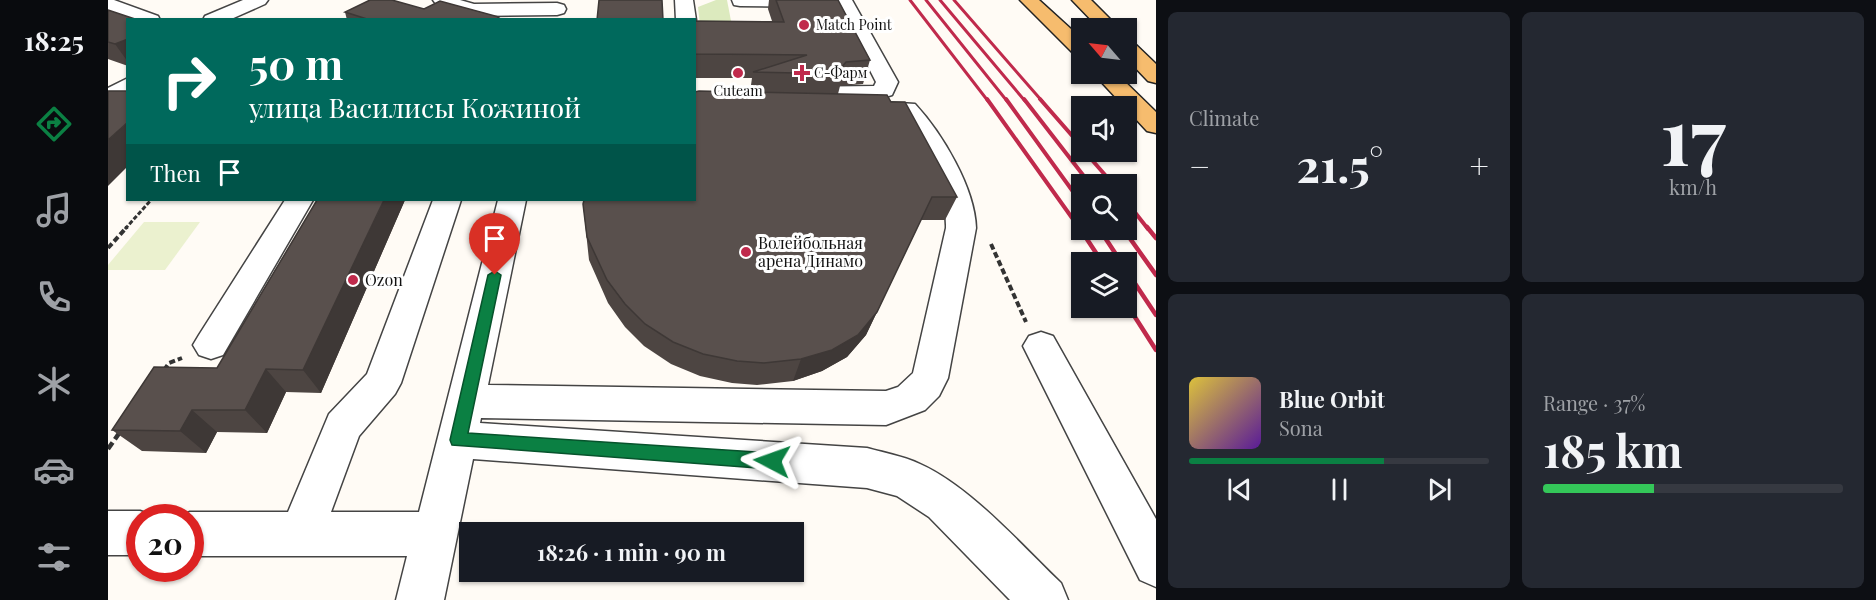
<!DOCTYPE html>
<html lang="en">
<head>
<meta charset="utf-8">
<style>
	:root { --surface:#171b24; --page:#242831; --text:#f1f3f6; --muted:#9ea1a6; --line:#363941; --accent:#0b8043 }
	body { margin:0; font-family:"Playfair Display",serif; background:var(--page); color:var(--text); height:100vh; display:flex; flex-direction:column; font-size:22px; white-space:nowrap }
	* { box-sizing:border-box; margin:0 }
	p { font-size:20px; color:var(--muted) }
	.icon { flex:none; width:33px; height:33px; fill:none; stroke:currentColor; stroke-width:2; stroke-linecap:round; stroke-linejoin:round }
	.map { position:relative; flex:1; overflow:hidden }
	.side { display:flex; flex-direction:column; gap:12px; padding:12px; background:#0d0f14; width:720px }
	.side>* { flex:none }
	.hud { position:absolute; left:18px; top:18px; width:570px; height:183px; border-radius:0px; box-shadow:0 2px 4px #0004; background:#00695c; color:#fff; overflow:hidden }
	.needle { width:39px; rotate:298deg }
	.controls { position:absolute; left:963px; top:18px; display:grid; gap:12px }
	.controls a { display:grid; place-items:center; width:66px; height:66px; border-radius:0px; background:var(--surface); box-shadow:0 2px 4px #0004; font-size:30px }
	.speed { position:absolute; left:18px; top:504px; display:flex; gap:12px; font-size:30px; font-weight:700; text-align:center }
	.speed>* { display:grid; place-content:center; width:78px; height:78px; border-radius:50%; background:var(--surface); box-shadow:0 2px 4px #0004; line-height:1 }
	.speed .limit { border:9px solid #d22; background:#fff; color:#111 }
	.pin { position:absolute; display:grid; place-items:center; width:51px; height:51px; color:#fff; margin:-62px -26px; border-radius:50% 50% 50% 0; rotate:-45deg; box-shadow:0 0 6px #0007 }
	.pin .icon { rotate:45deg }
	.me { position:absolute; width:66px; margin:-33px; rotate:274deg; stroke-linejoin:round; filter:drop-shadow(0 0 4px #0008) }
	.turn { display:flex; align-items:center; gap:21px; height:126px; padding:0 24px; font-size:27px }
	.turn .icon { width:78px; height:78px; stroke-width:2.5 }
	.turn b { display:block; font-size:42px; line-height:51px }
	.then { display:flex; align-items:center; height:57px; padding:0 24px; background:#0003; gap:12px; font-size:22px }
	.big { font-size:45px; font-weight:700; line-height:1.1 }
	.side .tile { flex:1; display:flex; flex-direction:column; justify-content:center; gap:9px; min-width:0; padding:0 21px; border-radius:9px; background:var(--page) }
	.side .dial { align-items:center; gap:0 }
	.dial b { font-size:78px; line-height:1 }
	.song { display:flex; align-items:center; gap:18px }
	.cover { width:72px; height:72px; border-radius:9px; background:linear-gradient(135deg,hsl(50 70% 55%),hsl(270 70% 35%)) }
	.played { height:6px; border-radius:3px; background:linear-gradient(90deg,var(--accent) 65%,var(--line) 65%) }
	.keys { display:flex; justify-content:space-around; direction:ltr }
	.heat { display:flex; justify-content:space-between; align-items:center; font-size:33px; direction:ltr }
	.charge { height:9px; border-radius:4px; background:linear-gradient(90deg,#34c759 37%,var(--line) 0) }
	.side .tiles { flex:1; display:grid; gap:12px; grid-template-columns:repeat(2,1fr) }
	.trip { position:absolute; left:351px; top:522px; width:345px; height:60px; border-radius:0px; background:var(--surface); box-shadow:0 2px 4px #0004; font-weight:700; line-height:60px; text-align:center }
	main { display:flex; flex:1; min-height:0 }
	.tab-bar { display:flex; flex-direction:column; width:108px; justify-content:space-around; align-items:center; background:#090b0e; color:var(--muted) }
	.tab-bar .icon { width:42px; height:42px }
	.tab-bar .current { color:var(--accent) }
	.tab-bar b { font-size:27px; color:var(--text) }
	.map>svg:first-child { display:block }
	.green { fill:#dceabe }
	.pitch { fill:#ebf1cf }
	.lines { fill:none; stroke-linecap:round; stroke-linejoin:round }
	.minor-casing { stroke:#444; stroke-width:3 }
	.major-casing { stroke:#222; stroke-width:3 }
	.path-far2 { stroke:#333; stroke-width:3; stroke-dasharray:4.5 2; stroke-linecap:butt }
	.path-far1 { stroke:#333; stroke-width:4; stroke-dasharray:6 3; stroke-linecap:butt }
	.path { stroke:#333; stroke-width:4.5; stroke-dasharray:8 4; stroke-linecap:butt }
	.minor { fill:#fff; fill-rule:evenodd }
	.major { fill:#f6bc6e; fill-rule:evenodd }
	.rail-far2 { stroke:#c02a4c; stroke-width:3 }
	.rail-far1 { stroke:#c02a4c; stroke-width:4 }
	.rail { stroke:#c02a4c; stroke-width:4.5 }
	.wall { fill:#4d4542 }
	.shaded-wall { fill:#3e3836 }
	.building { fill:#59504d; stroke:#3e3836; stroke-width:1.5 }
	.route { fill:#0b8043; stroke:#07532c; stroke-width:1.5 }
	.poi-dot { fill:#c02a4c; stroke:#fff; stroke-width:2 }
	.labels { text-anchor:middle; stroke-width:6; stroke-linejoin:round; paint-order:stroke }
	.far-poi-label { font-size:14px; fill:#111; stroke:#fff; text-anchor:start }
	.poi-label { font-size:16px; fill:#111; stroke:#fff; text-anchor:start }
</style>
</head>
<body>
<main>
<nav class="tab-bar">
<b>18:25</b>
<svg class="icon current" aria-label="directions" viewBox="0 0 24 24"><path d="M12 3l9 9-9 9-9-9zM9 14v-3h6M13 9l2 2-2 2"/></svg>
<svg class="icon" aria-label="music" viewBox="0 0 24 24"><path d="M9 18V5l10-2v13"/><circle cx="6" cy="18" r="3"/><circle cx="16" cy="16" r="3"/></svg>
<svg class="icon" aria-label="phone" viewBox="0 0 24 24"><path d="M5 4h4l2 5-3 2q2 4 5 5l2-3 5 2v4C11 20 4 13 5 4z"/></svg>
<svg class="icon" aria-label="climate" viewBox="0 0 24 24"><path d="M12 3v18M4 7l16 10M4 17L20 7"/></svg>
<svg class="icon" aria-label="car" viewBox="0 0 24 24"><path d="M5 17H2v-5l4-1 3-4h7l3 4 3 1v5h-3M9 17h6M6 11h13"/><circle cx="7" cy="17" r="2"/><circle cx="17" cy="17" r="2"/></svg>
<svg class="icon" aria-label="filters" viewBox="0 0 24 24"><path d="M4 7h16M4 17h16"/><circle cx="9" cy="7" r="2"/><circle cx="15" cy="17" r="2"/></svg>
</nav>
<div class="map">
<svg width="1048" height="600" viewBox="0 0 1048 600">
	<rect width="100%" height="100%" fill="#fffbf5"/>
	<!-- green -->
	<path class="green" d="M608,0H619L624,26L592,25L590,7Z"/>
	<!-- pitch -->
	<path class="pitch" d="M36,222H92L57,270H0V265Z"/>
	<g class="lines">
		<defs>
			<path id="minor" d="M0,0H6L50,16L52,20H24L0,10Z
				M135,0H160L157,4L121,20H95L97,16Z
				M325,0H352L366,4L449,3L456,5L458,9L456,13L449,15L365,16L328,4Z
				M567,0H585L588,20L586,21V20H568Z
				M624,0H713L714,2L711,6L705,7L632,6L626,5Z
				M726,0H744L790,82L784,95L768,100L685,101L677,99L674,94L677,89L685,87L766,86L768,82Z
				M20,78V95L0,105V88Z
				M759,101L807,104C834,133 867,188 868,228L840,378L831,396L817,410L778,425L373,418L372,423L759,448C777,453 795,456 812,464C863,487 912,544 953,583L960,600H902L821,517L789,496L759,488L365,459L336,600H288L299,556H82V518H68L82,512H180L221,414L259,374L325,200H353L293,383L287,394L251,436L223,512H311L390,200H418L380,385L778,391L790,387L805,373L838,228C839,192 817,152 798,122L792,116L751,113L747,108L751,103Z
				M177,200H205L115,355L103,359L91,355L85,345L91,335Z
				M933,332L945,336L1048,519V587L1032,580L915,346L921,336Z
				M0,511H32L48,517L32,518V555H0Z"/>
			<path id="major" d="M912,0H931L974,39V57L967,55Z
				M964,0H983L1011,28H991Z
				M1018,40L1025,42L1048,64V83L1040,81L1018,58Z
				M986,74H1009L1048,112V133L1039,131Z"/>
		</defs>
		<!-- minor casing -->
		<use href="#minor" class="minor-casing"/>
		<!-- major casing -->
		<use href="#major" class="major-casing"/>
		<!-- path-far2 -->
		<path class="path-far2" d="M17,229L43,200"/>
		<!-- path-far1 -->
		<path class="path-far1" d="M883,244L918,322
			M0,248L19,227
			M56,370L61,363L74,358"/>
		<!-- path -->
		<path class="path" d="M0,449L12,432"/>
		<!-- minor -->
		<use href="#minor" class="minor"/>
		<!-- major -->
		<use href="#major" class="major"/>
		<!-- rail-far2 -->
		<path class="rail-far2" d="M802,0L880,101
			M818,0L899,101
			M832,0L917,101
			M846,0L934,101"/>
		<!-- rail-far1 -->
		<path class="rail-far1" d="M879,99L972,229
			M898,99L974,204
			M916,99L982,184
			M932,99L974,147
			M977,152L1005,184
			M1018,201L1040,229"/>
		<!-- rail -->
		<path class="rail" d="M971,227L994,262
			M1039,227L1048,238
			M992,230L1013,262
			M1016,230L1048,275
			M1018,270L1048,315
			M1018,303L1048,350"/>
	</g>
	<!-- wall -->
	<path class="wall" d="M661,0H730L762,60L755,84L732,86L730,94L783,102L849,197L837,220H813L758,335L739,357L714,371L685,381L649,385L624,383L592,376L563,364L536,346L517,327L500,303L481,260L475,204L642,92L644,78H586V21H664L660,9Z
		M316,9L391,17V20H239L237,12Z
		M0,10L20,20V66L0,59Z
		M297,200L213,393L178,392L159,433L109,432L98,453L34,451L4,430L109,368Z"/>
	<!-- shaded-wall -->
	<path class="shaded-wall" d="M20,39V62L7,44Z
		M20,122V166L0,186V140Z
		M276,200H297L213,393L195,370Z
		M769,312L758,335L739,357L714,371L685,381L693,359Z
		M158,369L178,392L159,433L137,410Z
		M84,410L109,432L98,453L72,431Z"/>
	<!-- building -->
	<path class="building" d="M262,0H284L316,9L332,1L391,17L387,20H262L237,12Z
		M491,0H554L555,20H489Z
		M668,0H730L762,60L738,62L733,68L735,74L645,72L699,55L586,54V21L676,22Z
		M0,10L30,20H20V39L7,44L0,42Z
		M0,91H20V122L0,140Z
		M591,91L779,95L783,102H797L849,197H824L769,312L750,335L724,350L693,359L656,363L629,361L595,354L565,342L537,324L517,304L499,280L479,237L475,204L476,200H586V92Z
		M209,200H276L195,370L158,369L137,410H84L72,431L4,430L46,367L109,368Z"/>
	<!-- route -->
	<path class="route" d="M387,271L393,275L360,433L664,453L670,456L672,461L670,467L664,469L344,445L342,440L380,275Z"/>
	<!-- markers -->
	<g class="poi-dot">
		<circle cx="696" cy="25" r="6"/>
		<circle cx="630" cy="73" r="6"/>
		<path d="M691 64h6v6h6v6h-6v6h-6v-6h-6v-6h6z"/>
		<circle cx="638" cy="252" r="6"/>
		<circle cx="245" cy="280" r="6"/>
	</g>
	<g class="labels">
		<!-- far-poi labels -->
		<g class="far-poi-label">
			<text x="708" y="30">Match Point</text>
			<text x="706" y="78">C-Фарм</text>
			<text x="630" y="96" text-anchor="middle">Cuteam</text>
		</g>
		<!-- poi labels -->
		<g class="poi-label">
			<text x="650" y="249">Волейбольная<tspan x="650" dy="18">арена Динамо</tspan></text>
			<text x="257" y="286">Ozon</text>
		</g>
	</g>
</svg>
<div class="controls">
<a><svg class="needle" viewBox="-14 -14 28 28"><path d="M0-13l5 13h-10z" fill="#e53935"/><path d="M0 13l5-13h-10z" fill="#9ea1a6"/></svg></a>
<a><svg class="icon" aria-label="sound" viewBox="0 0 24 24"><path d="M4 9h4l5-4v14l-5-4H4zM17 9q2 3 0 6"/></svg></a>
<a><svg class="icon" aria-label="search" viewBox="0 0 24 24"><circle cx="10" cy="10" r="6"/><path d="M15 15l6 6"/></svg></a>
<a><svg class="icon" aria-label="layers" viewBox="0 0 24 24"><path d="M12 4l9 5-9 5-9-5zM3 14l9 5 9-5"/></svg></a>
</div>
<div class="speed"><div class="limit">20</div></div>
<div class="pin" style="left:387px;top:275px;background:#d93025"><svg class="icon" aria-label="arrive" viewBox="0 0 24 24"><path d="M6 21V4h12l-3 4 3 4H6"/></svg></div>
<svg class="me" style="left:664px;top:461px" viewBox="-20 -20 40 40"><path d="M0-17L14 15 0 8-14 15z" fill="#0b8043" stroke="#fff" stroke-width="4"/></svg>
<div class="trip">18:26 · 1 min · 90 m</div>
<div class="hud">
<div class="turn"><svg class="icon" aria-label="right" viewBox="0 0 24 24"><path d="M7 20v-9h11M14 6l5 5-5 5"/></svg><div><b>50 m</b>улица Василисы Кожиной</div></div>
<div class="then">Then<svg class="icon" aria-label="arrive" viewBox="0 0 24 24"><path d="M6 21V4h12l-3 4 3 4H6"/></svg></div>
</div>
</div>
<section class="side">
<div class="tiles">
<div class="tile"><p>Climate</p>
<div class="heat"><a>−</a><b class="big">21.5°</b><a>+</a></div>
</div>
<div class="tile dial"><b>17</b><p>km/h</p></div>
<div class="tile">
<div class="song"><i class="cover"></i><div><b>Blue Orbit</b><p>Sona</p></div></div>
<div class="played"></div>
<div class="keys"><svg class="icon" aria-label="previous" viewBox="0 0 24 24"><path d="M18 5L8 12l10 7zM5 5v14"/></svg><svg class="icon" aria-label="pause" viewBox="0 0 24 24"><path d="M8 5v14M16 5v14"/></svg><svg class="icon" aria-label="next" viewBox="0 0 24 24"><path d="M6 5l10 7-10 7zM19 5v14"/></svg></div>
</div>
<div class="tile"><p>Range · 37%</p><b class="big">185 km</b><div class="charge"></div></div>
</div>
</section>
</main>
</body>
</html>
